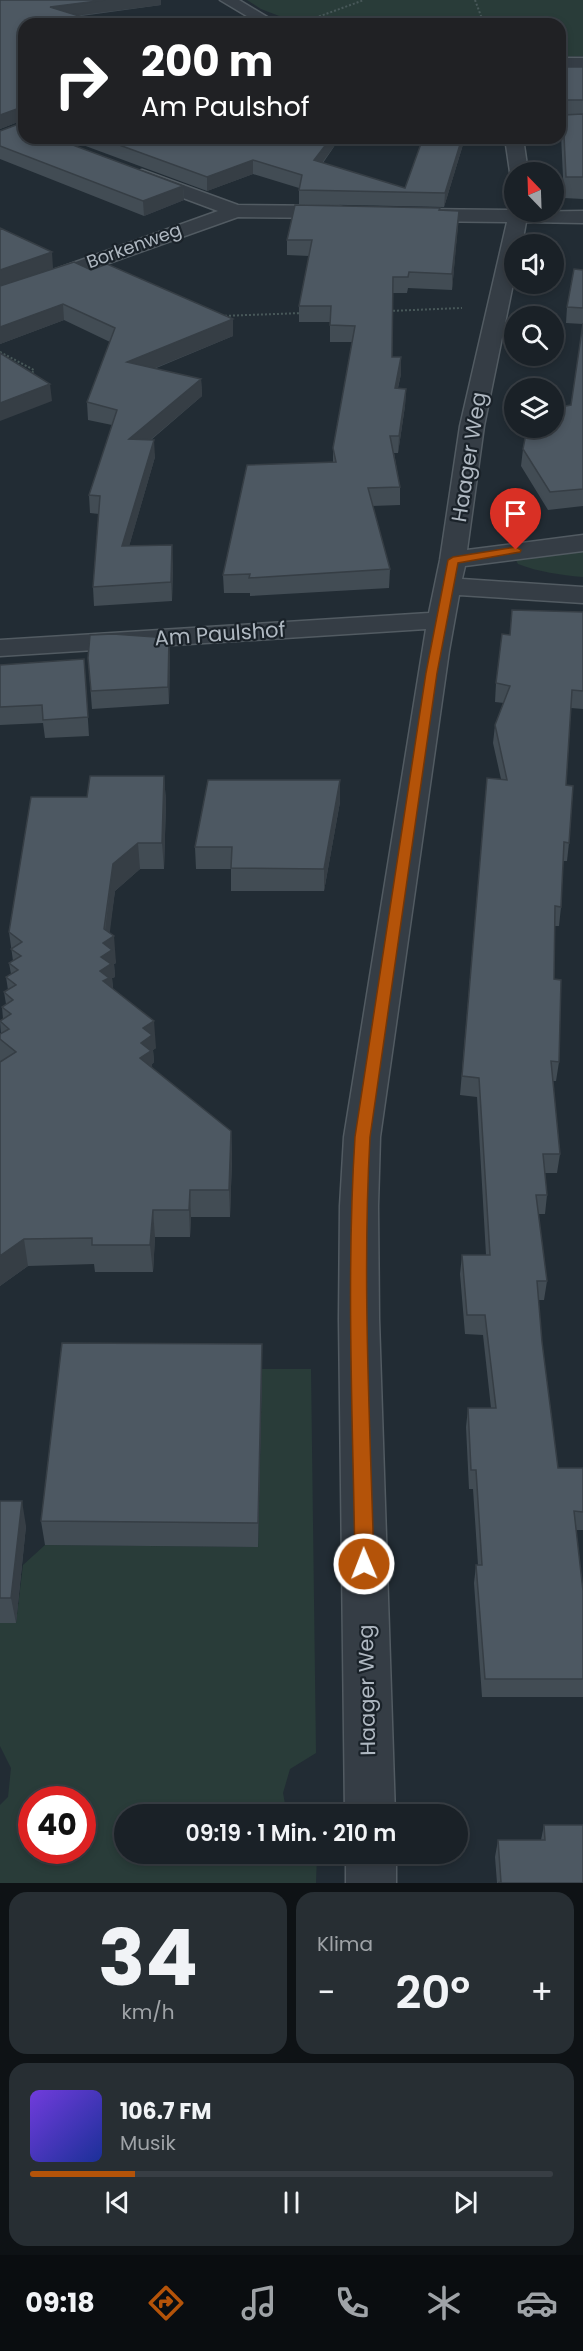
<!DOCTYPE html>
<html lang="de">
<head>
<meta charset="utf-8">
<style>
	:root { --surface:#1a2127; --page:#272e33; --text:#f1f3f6; --muted:#9fa3a7; --line:#383e44; --accent:#b45309 }
	body { margin:0; font-family:Poppins,sans-serif; background:var(--page); color:var(--text); height:100vh; display:flex; flex-direction:column; font-size:22px; white-space:nowrap }
	* { box-sizing:border-box; margin:0 }
	p { font-size:20px; color:var(--muted) }
	.icon { flex:none; width:33px; height:33px; fill:none; stroke:currentColor; stroke-width:2; stroke-linecap:round; stroke-linejoin:round }
	.map { position:relative; height:1883px; overflow:hidden }
	.details { display:flex; flex-direction:column; gap:9px; padding:9px; background:#0e1215; flex:1 }
	.details>* { flex:none }
	.guide { position:absolute; left:18px; top:18px; width:548px; height:126px; border-radius:18px; box-shadow:0 3px 9px #0003,0 0 0 2px var(--line); background:#202124; color:#fff; overflow:hidden }
	.needle { width:39px; rotate:337deg }
	.buttons { position:absolute; left:504px; top:162px; display:grid; gap:12px }
	.buttons a { display:grid; place-items:center; width:60px; height:60px; border-radius:50%; background:var(--surface); box-shadow:0 3px 9px #0003,0 0 0 2px var(--line); font-size:30px }
	.speed { position:absolute; left:18px; top:1786px; display:flex; gap:12px; font-size:30px; font-weight:700; text-align:center }
	.speed>* { display:grid; place-content:center; width:78px; height:78px; border-radius:50%; background:var(--surface); box-shadow:0 3px 9px #0003,0 0 0 2px var(--line); line-height:1 }
	.speed .limit { border:9px solid #d22; background:#fff; color:#111 }
	.pin { position:absolute; display:grid; place-items:center; width:51px; height:51px; color:#fff; margin:-62px -26px; border-radius:50% 50% 50% 0; rotate:-45deg; box-shadow:0 0 6px #0007 }
	.pin .icon { rotate:45deg }
	.me { position:absolute; width:66px; margin:-33px; rotate:359deg; stroke-linejoin:round; filter:drop-shadow(0 0 4px #0008) }
	.turn { display:flex; align-items:center; gap:21px; height:126px; padding:0 24px; font-size:27px }
	.turn .icon { width:78px; height:78px; stroke-width:2.5 }
	.turn b { display:block; font-size:42px; line-height:51px }
	.big { font-size:45px; font-weight:600; line-height:1.1 }
	.details .card { flex:1; display:flex; flex-direction:column; justify-content:center; gap:9px; min-width:0; padding:0 21px; border-radius:18px; background:var(--page) }
	.details .dial { align-items:center; gap:0 }
	.dial b { font-size:78px; line-height:1 }
	.song { display:flex; align-items:center; gap:18px }
	.cover { width:72px; height:72px; border-radius:9px; background:linear-gradient(135deg,hsl(260 70% 55%),hsl(230 70% 35%)) }
	.played { height:6px; border-radius:3px; background:linear-gradient(90deg,var(--accent) 20%,var(--line) 20%) }
	.keys { display:flex; justify-content:space-around; direction:ltr }
	.heat { display:flex; justify-content:space-between; align-items:center; font-size:33px; direction:ltr }
	.details .tiles { flex:1; display:grid; gap:9px; grid-template-columns:1fr 1fr }
	.card:last-child { grid-column:span 2 }
	.trip { position:absolute; left:114px; top:1804px; width:354px; height:60px; border-radius:30px; background:var(--surface); box-shadow:0 3px 9px #0003,0 0 0 2px var(--line); font-weight:600; line-height:60px; text-align:center }
	.tabs { display:flex; height:96px; justify-content:space-around; align-items:center; background:#0a0d10; color:var(--muted) }
	.tabs .icon { width:42px; height:42px }
	.tabs .selected { color:var(--accent) }
	.tabs b { font-size:27px; color:var(--text) }
	.map>svg:first-child { display:block }
	.green { fill:#293c39; fill-rule:evenodd }
	.lines { fill:none; stroke-linecap:round; stroke-linejoin:round }
	.minor-casing { stroke:#525b62; stroke-width:3 }
	.path { stroke:#485859; stroke-width:2; stroke-dasharray:2 2; stroke-linecap:butt }
	.minor { fill:#353d45; fill-rule:evenodd }
	.wall { fill:#424c54 }
	.shaded-wall { fill:#363e45 }
	.building { fill:#4d5862; stroke:#363e45; stroke-width:1.5 }
	.route { fill:#b45309; stroke:#753606; stroke-width:1.5 }
	.labels { text-anchor:middle; stroke-width:4.5; stroke-linejoin:round; paint-order:stroke }
	.far-street-label { font-size:18px; fill:#afb8c1; stroke:#1a2229 }
	.street-label { font-size:21px; fill:#afb8c1; stroke:#1a2229 }
</style>
</head>
<body>
<div class="map">
<svg width="583" height="1883" viewBox="0 0 583 1883">
	<rect width="100%" height="100%" fill="#222c34"/>
	<!-- green -->
	<path class="green" d="M247,0H583V56L560,57V24H300L261,9Z
		M583,549V577C560,575 539,572 518,564L515,558Z
		M262,1369H311L316,1753L290,1769L283,1793L287,1815H124V1854H317L316,1883H0V1805L8,1797L11,1768L0,1746V1623H16L23,1565L45,1545L258,1547ZM32,1800H82V1851H32Z"/>
	<g class="lines">
		<defs>
			<path id="minor" d="M220,0H239L279,24H260Z
				M560,58H583V68H560Z
				M505,138H523L528,172H514V176L510,172Z
				M142,170L238,205L338,206L345,208L348,212L345,216L338,218L238,217L0,302V289L218,211L135,180L133,176L135,172Z
				M514,207V212L583,211V223L526,222L522,244H514V279L484,426L467,550L583,535V551L465,566L462,579L583,587V603L459,595L449,651L380,1137L378,1206L379,1319L395,1815H345L339,1319L340,1206L344,1137L426,629L0,656V640L429,613L440,560L460,426L507,222L414,221L407,219L404,215L407,211L414,209L511,210Z
				M346,1854H396V1883H346Z"/>
		</defs>
		<!-- minor casing -->
		<use href="#minor" class="minor-casing"/>
		<!-- path -->
		<path class="path" d="M475,0L484,24
			M304,22L364,0
			M389,311L462,308
			M221,316L303,313
			M0,352L34,370L31,375"/>
		<!-- minor -->
		<use href="#minor" class="minor"/>
	</g>
	<!-- wall -->
	<path class="wall" d="M0,0L161,5L24,24V120H23L0,129Z
		M560,67H583V199L564,198L561,135L562,121H560Z
		M0,131L183,186L184,200L144,216L0,159Z
		M64,138H340L323,163L405,188L465,138L444,207L299,204V188L253,174L207,191Z
		M440,210L459,211L452,290L408,288L407,293H393L392,357H401V374L398,388L406,389L405,406L398,453H394L400,487V505L372,506L390,569L389,588L250,596V593H224L223,575L333,462V448L352,342H330V322H299V306L309,256L287,255V240Z
		M0,228L53,268L5,285L233,336L154,369L201,379L202,396L151,440L155,457L129,546L173,563L172,601L94,606L93,587L99,514L90,513L89,495L112,425L88,420L87,402L110,342L64,320L0,344Z
		M583,270V506L548,510L521,466L523,449L571,405L583,324L566,323L567,307Z
		M583,612V709L571,708L566,785L569,843L567,861H563L561,907L559,926H555L554,979L559,1062L556,1081H553L560,1154L557,1173H545L547,1195L545,1214H538L547,1281L544,1300H538L542,1342L558,1468H583V1530H576L583,1591V1697H482L474,1583L476,1565H478L473,1489H469L466,1427L468,1408H491L483,1335L465,1334L460,1274L462,1255H486L477,1097L460,1095L487,778L501,779L493,743L495,725L504,703L495,702L496,683L510,635Z
		M170,655L169,704L92,709L88,658Z
		M84,659L89,736L45,738L43,723L0,725V665Z
		M164,776L166,802L164,869H140L115,891L109,933L116,963L114,964L115,977L112,978L113,989L156,1048L153,1050L154,1062L152,1064V1068L231,1131L232,1158L230,1217H191L190,1237H155L153,1272H95L94,1264L28,1266L0,1286V1039L1,1034L0,1021L3,1019L2,1007L6,1004L4,992L8,990L6,977L11,974L9,963L13,961L9,932L87,797Z
		M340,780V802L324,891H231V869H196L195,847Z
		M262,1344V1369L258,1547L45,1545L41,1521Z
		M0,1501L26,1526L16,1623H0Z
		M544,1825L583,1883H497L495,1857L498,1840H541Z"/>
	<!-- shaded-wall -->
	<path class="shaded-wall" d="M105,0H161V5L51,19L50,7Z
		M22,107L23,120L0,129V115Z
		M331,138H340L314,174V160Z
		M462,138H465L444,207L445,193Z
		M253,160V174L207,191V177Z
		M183,186L184,200L144,216L143,201Z
		M459,211L458,227L452,290V274Z
		M52,252L53,268L0,287V270Z
		M63,304L64,320L0,344V327Z
		M233,319V336L128,379L127,362Z
		M401,357V374L394,405L395,388Z
		M201,379L202,396L130,457L129,439Z
		M50,384L52,401L0,421V403Z
		M406,389L405,406L398,453L399,436Z
		M154,440L155,457L124,564L122,546Z
		M172,545L173,563L172,601L171,582Z
		M169,638L170,655L169,704L168,687Z
		M164,776L166,802L164,869L162,843Z
		M340,780V802L324,891V869Z
		M138,843L140,869L115,891L109,939L114,936L116,963L114,964L115,977L112,978L113,991L111,1004L100,971L113,864Z
		M154,1021L156,1048L153,1050L154,1062L152,1064L153,1078L140,1058L143,1028Z
		M231,1131L232,1158L230,1217L229,1190Z
		M190,1190L191,1217L190,1237L189,1210Z
		M153,1210L155,1237L153,1272L150,1245Z
		M24,1239L28,1266L0,1286V1256Z
		M262,1344V1369L258,1547V1523Z
		M22,1501L26,1526L16,1623L11,1598Z"/>
	<!-- building -->
	<path class="building" d="M0,0H105L50,7L105,24H24V108L22,107L0,115Z
		M560,67H583V100H562Z
		M583,114V177H566L563,115Z
		M24,122V138H54L183,186L143,201L0,146V131Z
		M100,138H331L314,160L405,188L423,138H462L445,193L299,190L302,175L253,160L207,177Z
		M295,205L440,208L439,210L459,211L452,274L409,272L408,277H393L392,357H401L395,388L406,389L399,436H390L400,487L368,488L390,569L249,578L250,574L223,575L247,465L336,462L333,448L355,326L330,325L331,306H299L312,240H287Z
		M0,228L52,252L0,270Z
		M74,262L91,270L107,264L233,319L127,362L201,379L129,439L154,440L122,546L172,545L171,582L93,587L100,496L89,495L117,410L87,402L115,328L63,304L0,327V286Z
		M574,269L583,270V308L567,307Z
		M583,323V489L550,492L523,449L527,428H554V408L571,405Z
		M0,353L50,384L0,403Z
		M512,610L583,612V691L572,690L566,785L573,786L569,843L564,842L561,907L555,906L554,979L561,980L559,1062L551,1061L560,1154H543L547,1195H536L547,1281H537L542,1342L558,1468H583V1512L574,1511L583,1591V1679H485L476,1565H482L476,1470H471L468,1408H496L485,1315H467L462,1255H490L479,1078L462,1076L487,778L507,780L495,725L510,686L496,683L502,634L510,635Z
		M113,634L169,638L168,687L91,691L88,658L90,635Z
		M84,659L88,717L43,720L42,705L0,707V665Z
		M90,776H164L162,843H138L113,864L104,929L114,936L103,943L112,950L101,957L111,964L100,971L109,978L103,981L154,1021L143,1028L152,1035L141,1043L151,1051L140,1058L231,1131L229,1190H190L189,1210H153L150,1245H92V1238L24,1239L0,1256V1062L16,1052L0,1039V1034L9,1029L0,1021L11,1014L2,1007L13,1000L4,992L16,985L6,977L18,970L9,963L21,956L11,949L22,942L9,932L31,797H87Z
		M208,780H340L324,869L231,868L232,847H195Z
		M62,1343L262,1344L258,1523L41,1521Z
		M0,1501H22L11,1598H0Z
		M544,1825H583V1883H498L501,1882L498,1840H545Z"/>
	<!-- route -->
	<path class="route" d="M516,547L521,550L520,552L458,563L437,673L370,1137C362,1279 370,1422 374,1564L371,1570L364,1573L358,1570L355,1564C353,1422 346,1279 355,1137L426,673L448,560L453,557Z"/>
	<g class="labels">
		<!-- far-street labels -->
		<g class="far-street-label">
			<text transform="translate(134 246) rotate(-20)" y="6">Borkenweg</text>
		</g>
		<!-- street labels -->
		<g class="street-label">
			<text transform="translate(469 457) rotate(-81)" y="7">Haager Weg</text>
			<text transform="translate(220 634) rotate(-4)" y="7">Am Paulshof</text>
			<text transform="translate(367 1690) rotate(-91)" y="7">Haager Weg</text>
		</g>
	</g>
</svg>
<div class="buttons">
<a><svg class="needle" viewBox="-14 -14 28 28"><path d="M0-13l5 13h-10z" fill="#e53935"/><path d="M0 13l5-13h-10z" fill="#9fa3a7"/></svg></a>
<a><svg class="icon" aria-label="sound" viewBox="0 0 24 24"><path d="M4 9h4l5-4v14l-5-4H4zM17 9q2 3 0 6"/></svg></a>
<a><svg class="icon" aria-label="search" viewBox="0 0 24 24"><circle cx="10" cy="10" r="6"/><path d="M15 15l6 6"/></svg></a>
<a><svg class="icon" aria-label="layers" viewBox="0 0 24 24"><path d="M12 4l9 5-9 5-9-5zM3 14l9 5 9-5"/></svg></a>
</div>
<div class="speed"><div class="limit">40</div></div>
<div class="pin" style="left:516px;top:550px;background:#d93025"><svg class="icon" aria-label="arrive" viewBox="0 0 24 24"><path d="M6 21V4h12l-3 4 3 4H6"/></svg></div>
<svg class="me" style="left:364px;top:1564px" viewBox="-20 -20 40 40"><circle r="17" fill="#b45309" stroke="#fff" stroke-width="3"/><path d="M0-11L8 9 0 5-8 9z" fill="#fff"/></svg>
<div class="trip">09:19 · 1 Min. · 210 m</div>
<div class="guide">
<div class="turn"><svg class="icon" aria-label="right" viewBox="0 0 24 24"><path d="M7 20v-9h11M14 6l5 5-5 5"/></svg><div><b>200 m</b>Am Paulshof</div></div>
</div>
</div>
<section class="details">
<div class="tiles">
<div class="card dial"><b>34</b><p>km/h</p></div>
<div class="card"><p>Klima</p>
<div class="heat"><a>−</a><b class="big">20°</b><a>+</a></div>
</div>
<div class="card">
<div class="song"><i class="cover"></i><div><b>106.7 FM</b><p>Musik</p></div></div>
<div class="played"></div>
<div class="keys"><svg class="icon" aria-label="previous" viewBox="0 0 24 24"><path d="M18 5L8 12l10 7zM5 5v14"/></svg><svg class="icon" aria-label="pause" viewBox="0 0 24 24"><path d="M8 5v14M16 5v14"/></svg><svg class="icon" aria-label="next" viewBox="0 0 24 24"><path d="M6 5l10 7-10 7zM19 5v14"/></svg></div>
</div>
</div>
</section>
<nav class="tabs">
<b>09:18</b>
<svg class="icon selected" aria-label="directions" viewBox="0 0 24 24"><path d="M12 3l9 9-9 9-9-9zM9 14v-3h6M13 9l2 2-2 2"/></svg>
<svg class="icon" aria-label="music" viewBox="0 0 24 24"><path d="M9 18V5l10-2v13"/><circle cx="6" cy="18" r="3"/><circle cx="16" cy="16" r="3"/></svg>
<svg class="icon" aria-label="phone" viewBox="0 0 24 24"><path d="M5 4h4l2 5-3 2q2 4 5 5l2-3 5 2v4C11 20 4 13 5 4z"/></svg>
<svg class="icon" aria-label="climate" viewBox="0 0 24 24"><path d="M12 3v18M4 7l16 10M4 17L20 7"/></svg>
<svg class="icon" aria-label="car" viewBox="0 0 24 24"><path d="M5 17H2v-5l4-1 3-4h7l3 4 3 1v5h-3M9 17h6M6 11h13"/><circle cx="7" cy="17" r="2"/><circle cx="17" cy="17" r="2"/></svg>
</nav>
</body>
</html>
